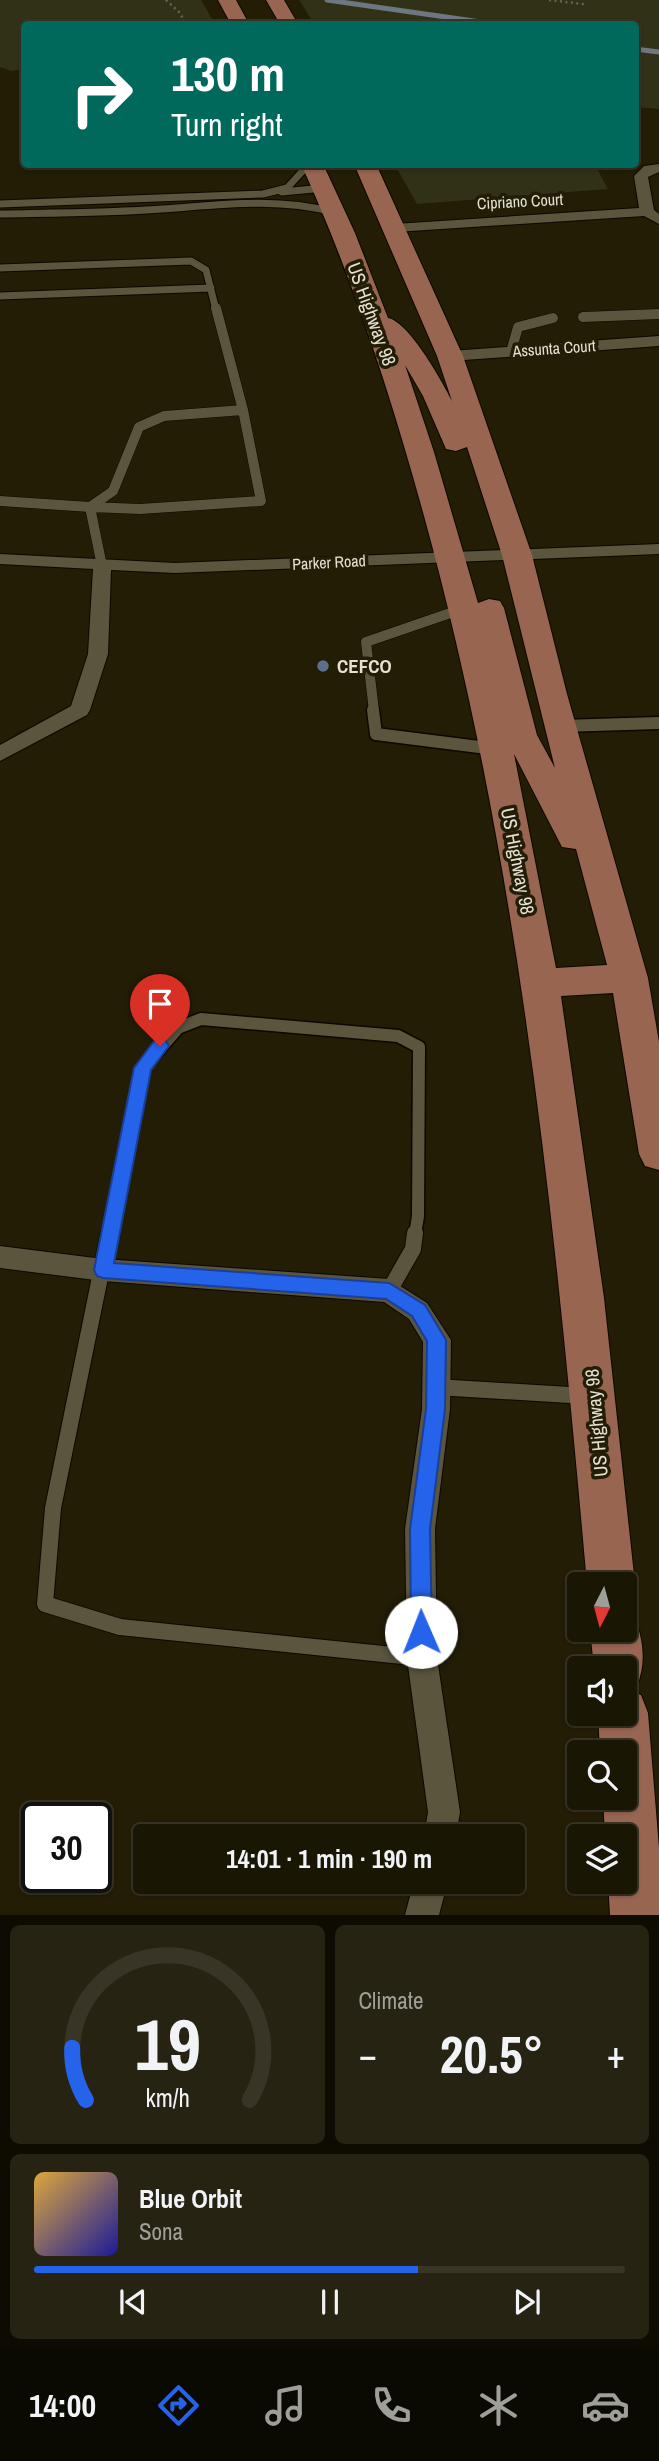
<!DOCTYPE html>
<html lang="en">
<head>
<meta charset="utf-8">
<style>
	:root { --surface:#1a1604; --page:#272313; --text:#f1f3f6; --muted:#9f9f9a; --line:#383526; --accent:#2563eb }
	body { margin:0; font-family:"Archivo Narrow",sans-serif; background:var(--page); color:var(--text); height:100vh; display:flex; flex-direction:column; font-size:26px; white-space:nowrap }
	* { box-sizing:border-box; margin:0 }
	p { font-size:23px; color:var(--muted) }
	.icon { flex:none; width:38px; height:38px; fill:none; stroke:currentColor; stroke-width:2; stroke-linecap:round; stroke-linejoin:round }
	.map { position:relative; height:1915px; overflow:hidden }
	.panel { display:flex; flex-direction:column; gap:10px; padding:10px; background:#0e0c02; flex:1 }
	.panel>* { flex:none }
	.banner { position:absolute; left:21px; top:21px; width:618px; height:147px; border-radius:7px; box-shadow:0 2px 5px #0004,0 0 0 2px var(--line); background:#00695c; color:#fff; overflow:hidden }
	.needle { width:46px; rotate:186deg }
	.buttons { position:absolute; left:567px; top:1572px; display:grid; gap:14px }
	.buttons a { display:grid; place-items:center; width:70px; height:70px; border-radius:7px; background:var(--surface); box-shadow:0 2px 5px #0004,0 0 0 2px var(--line); font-size:35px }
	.speed { position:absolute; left:21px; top:1802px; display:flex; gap:14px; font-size:35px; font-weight:700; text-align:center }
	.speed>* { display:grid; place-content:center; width:91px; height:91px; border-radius:50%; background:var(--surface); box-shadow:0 2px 5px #0004,0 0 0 2px var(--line); line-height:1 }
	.speed .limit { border:4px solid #111; border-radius:10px; background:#fff; color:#111 }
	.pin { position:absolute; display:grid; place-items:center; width:60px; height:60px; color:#fff; margin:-72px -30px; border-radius:50% 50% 50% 0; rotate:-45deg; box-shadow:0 0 7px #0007 }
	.pin .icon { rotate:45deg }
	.me { position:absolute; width:77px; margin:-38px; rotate:359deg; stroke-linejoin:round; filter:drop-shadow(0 0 5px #0008) }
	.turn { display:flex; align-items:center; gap:24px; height:147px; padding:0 35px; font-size:32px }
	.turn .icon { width:91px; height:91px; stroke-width:2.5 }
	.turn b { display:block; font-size:49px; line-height:60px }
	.big { font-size:52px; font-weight:700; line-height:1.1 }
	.panel .widget { flex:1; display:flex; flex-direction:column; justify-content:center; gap:10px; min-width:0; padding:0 24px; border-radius:10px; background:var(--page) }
	.panel .dial { align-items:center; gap:0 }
	.dial svg { height:182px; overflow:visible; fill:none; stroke:var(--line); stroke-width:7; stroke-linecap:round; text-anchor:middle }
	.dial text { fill:var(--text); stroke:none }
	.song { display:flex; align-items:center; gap:21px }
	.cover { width:84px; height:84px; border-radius:10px; background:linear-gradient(135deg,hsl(40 70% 55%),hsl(240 70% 35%)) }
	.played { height:7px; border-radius:4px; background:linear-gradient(90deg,var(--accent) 65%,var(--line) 65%) }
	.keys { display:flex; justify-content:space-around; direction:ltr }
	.heat { display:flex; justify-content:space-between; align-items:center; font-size:38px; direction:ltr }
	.panel .tiles { flex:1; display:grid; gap:10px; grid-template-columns:1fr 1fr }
	.widget:last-child { grid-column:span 2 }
	.trip { position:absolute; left:133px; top:1824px; width:392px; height:70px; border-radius:7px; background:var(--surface); box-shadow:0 2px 5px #0004,0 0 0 2px var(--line); font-weight:700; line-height:70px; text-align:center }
	.tabs { display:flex; height:112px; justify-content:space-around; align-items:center; background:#0a0902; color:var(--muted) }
	.tabs .icon { width:49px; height:49px }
	.tabs .current { color:var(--accent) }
	.tabs b { font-size:32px; color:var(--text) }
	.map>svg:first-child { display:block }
	.green { fill:#313117 }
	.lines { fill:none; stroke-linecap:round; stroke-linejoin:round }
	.stream { stroke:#6d7782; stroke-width:5 }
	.service-far3-casing { stroke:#0c0700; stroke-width:9 }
	.service-far2-casing { stroke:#0c0700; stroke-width:11 }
	.service-far1-casing { stroke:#0c0700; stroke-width:15 }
	.service-casing { stroke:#0c0700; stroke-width:18 }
	.minor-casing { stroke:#0c0700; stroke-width:2 }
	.primary-casing { stroke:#0c0700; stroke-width:2 }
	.path { stroke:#68634f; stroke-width:2.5; stroke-dasharray:2 3.5; stroke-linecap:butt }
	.service-far3 { stroke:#5b553d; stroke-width:7 }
	.service-far2 { stroke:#5b553d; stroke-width:10 }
	.service-far1 { stroke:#5b553d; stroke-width:12 }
	.service { stroke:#5b553d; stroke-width:16 }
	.minor { fill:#5b553d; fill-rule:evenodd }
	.primary { fill:#986551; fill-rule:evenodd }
	.route { fill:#2563eb; stroke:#184099; stroke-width:2 }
	.service-dot { fill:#5c6f8a; stroke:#231d06; stroke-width:2.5 }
	.labels { text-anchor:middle; stroke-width:7; stroke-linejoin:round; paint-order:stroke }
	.far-street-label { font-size:16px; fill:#e4e1d3; stroke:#231d06 }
	.street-label { font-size:19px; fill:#e4e1d3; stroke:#231d06 }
	.poi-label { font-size:19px; font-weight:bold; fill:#e4e1d3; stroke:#231d06; text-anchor:start }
</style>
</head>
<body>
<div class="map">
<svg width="659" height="1915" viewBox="0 0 659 1915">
	<rect width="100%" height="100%" fill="#231d06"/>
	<!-- green -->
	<path class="green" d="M0,0H201L215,24H24V69L11,71L0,67Z
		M299,0H659V109L635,107V24H314Z
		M395,165H595L608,189L417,204Z"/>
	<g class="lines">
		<!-- stream -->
		<path class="stream" d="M327,0L495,24
			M635,49L659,52"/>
		<defs>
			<path id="service-far3" d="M282,192L324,188
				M0,204L263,194L287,188L309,164
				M0,214C54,213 108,213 162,209C220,205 275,197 333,212
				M0,268L191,261L206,270L216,310
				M0,296L211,288"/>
			<path id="service-far2" d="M583,317L659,314
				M511,352L518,327L553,318
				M0,501L90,507L102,566
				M90,507L113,491L139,427L164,416L243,410L216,308
				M90,507L140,509L261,501L243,410
				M374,711L366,642L462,609"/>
			<path id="service-far1" d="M373,710L376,734L495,749
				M561,726L659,723
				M109,1235L143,1068L178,1028L201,1019L398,1036L419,1047L418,1216L415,1235"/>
			<path id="service" d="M109,1233L53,1508L45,1604L120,1627L422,1658
				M389,1291L413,1249L415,1233
				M436,1387L586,1396"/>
			<path id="minor" d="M659,164V172L648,177L654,210L659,214V224L644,216L395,232L388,228L395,224L639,208L634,176L644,166Z
				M659,336V346L450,361L442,356L450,351Z
				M659,544V554L175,573L111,570L108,654L90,710L87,715L0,761V745L71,706L88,654L93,569L0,564V554L175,563Z
				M0,1246L103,1259L389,1279L427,1303L451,1340L450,1409L435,1529L437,1658L460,1812L456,1836H424L428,1812L407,1658L405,1529L422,1409L423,1342L409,1319L384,1302L103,1281L0,1268Z
				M414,1881H448L439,1915H405Z"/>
			<path id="primary" d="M218,0H236L249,24H231Z
				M266,0H284L298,24H280Z
				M301,164H323L355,233L388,318C409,322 442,381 452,401L437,356L354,164H376L463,356L532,555L567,694L648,978L659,1042V1170L645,1166L639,1154L613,993L561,996L604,1298L635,1584L628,1601L625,1602V1584H587C555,1224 520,865 424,516C391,396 353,278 301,164ZM405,365L423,396L446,449L456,451L467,447L502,555L555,768L537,735L504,608L500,601L489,599L478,603L434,452ZM514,754L562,847L576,849L607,965L556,968Z
				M625,1609L632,1612C643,1636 647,1661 637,1686L627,1689L641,1695L648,1713L659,1848V1915H610L608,1881H625V1836H605L603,1797H625V1752H600L598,1713H625V1668H594L590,1629H625Z"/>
		</defs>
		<!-- service-far3 casing -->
		<use href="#service-far3" class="service-far3-casing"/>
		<!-- service-far2 casing -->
		<use href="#service-far2" class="service-far2-casing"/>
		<!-- service-far1 casing -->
		<use href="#service-far1" class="service-far1-casing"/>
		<!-- service casing -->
		<use href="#service" class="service-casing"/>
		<!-- minor casing -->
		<use href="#minor" class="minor-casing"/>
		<!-- primary casing -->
		<use href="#primary" class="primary-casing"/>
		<!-- path -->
		<path class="path" d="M166,0L180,13L186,24
			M549,0L583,4V0"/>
		<!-- service-far3 -->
		<use href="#service-far3" class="service-far3"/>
		<!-- service-far2 -->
		<use href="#service-far2" class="service-far2"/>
		<!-- service-far1 -->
		<use href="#service-far1" class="service-far1"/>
		<!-- service -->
		<use href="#service" class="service"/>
		<!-- minor -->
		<use href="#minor" class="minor"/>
		<!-- primary -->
		<use href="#primary" class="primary"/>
	</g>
	<!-- route -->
	<path class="route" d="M160,1039L166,1041L169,1046L151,1070L114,1263L389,1283L425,1305L446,1340L445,1409L430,1529L432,1632L429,1640L421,1643L414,1640L411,1632L410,1529L426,1409L427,1341L412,1316L386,1299L103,1278L97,1276L94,1270L134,1068L154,1041Z"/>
	<!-- markers -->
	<circle class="service-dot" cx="323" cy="666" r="7"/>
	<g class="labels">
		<!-- far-street labels -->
		<g class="far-street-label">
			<text transform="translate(520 201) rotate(-3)" y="6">Cipriano Court</text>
			<text transform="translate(554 348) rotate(-4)" y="6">Assunta Court</text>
			<text transform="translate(329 562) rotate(-3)" y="6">Parker Road</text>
		</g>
		<!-- street labels -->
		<g class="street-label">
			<text transform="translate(372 314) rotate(70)" y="7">US Highway 98</text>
			<text transform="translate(518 861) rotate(79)" y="7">US Highway 98</text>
			<text transform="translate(596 1423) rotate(-95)" y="7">US Highway 98</text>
		</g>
		<!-- poi labels -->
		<g class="poi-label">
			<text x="337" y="673">CEFCO</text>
		</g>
	</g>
</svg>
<div class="buttons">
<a><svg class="needle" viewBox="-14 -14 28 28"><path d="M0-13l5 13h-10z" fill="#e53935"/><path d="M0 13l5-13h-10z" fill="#9f9f9a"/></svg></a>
<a><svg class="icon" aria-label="sound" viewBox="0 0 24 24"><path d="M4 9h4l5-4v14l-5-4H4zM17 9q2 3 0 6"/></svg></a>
<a><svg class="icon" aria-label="search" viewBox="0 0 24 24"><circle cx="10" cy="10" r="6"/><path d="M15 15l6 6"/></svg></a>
<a><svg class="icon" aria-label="layers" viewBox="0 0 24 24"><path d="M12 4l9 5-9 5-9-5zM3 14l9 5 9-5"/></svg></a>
</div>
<div class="speed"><div class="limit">30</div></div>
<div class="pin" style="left:160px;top:1046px;background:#d93025"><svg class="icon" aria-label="arrive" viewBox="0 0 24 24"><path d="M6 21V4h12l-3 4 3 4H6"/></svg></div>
<svg class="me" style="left:421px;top:1632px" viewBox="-20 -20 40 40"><circle r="19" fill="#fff"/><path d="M0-13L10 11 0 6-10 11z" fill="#2563eb"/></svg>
<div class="trip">14:01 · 1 min · 190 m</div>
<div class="banner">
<div class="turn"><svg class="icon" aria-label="right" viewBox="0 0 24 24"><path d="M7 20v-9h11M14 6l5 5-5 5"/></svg><div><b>130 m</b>Turn right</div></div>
</div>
</div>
<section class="panel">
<div class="tiles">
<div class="widget dial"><svg viewBox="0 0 100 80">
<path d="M14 69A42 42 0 1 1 86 69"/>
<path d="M14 69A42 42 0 0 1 8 46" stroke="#2563eb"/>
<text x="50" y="56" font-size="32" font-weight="700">19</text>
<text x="50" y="72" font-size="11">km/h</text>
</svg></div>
<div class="widget"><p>Climate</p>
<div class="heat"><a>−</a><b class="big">20.5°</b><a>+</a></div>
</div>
<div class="widget">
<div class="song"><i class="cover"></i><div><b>Blue Orbit</b><p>Sona</p></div></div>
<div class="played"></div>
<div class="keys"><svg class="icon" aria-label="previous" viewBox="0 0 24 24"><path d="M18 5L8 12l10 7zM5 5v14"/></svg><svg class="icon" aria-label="pause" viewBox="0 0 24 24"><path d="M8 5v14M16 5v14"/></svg><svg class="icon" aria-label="next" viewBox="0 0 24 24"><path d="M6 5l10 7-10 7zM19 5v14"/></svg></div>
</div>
</div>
</section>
<nav class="tabs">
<b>14:00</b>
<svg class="icon current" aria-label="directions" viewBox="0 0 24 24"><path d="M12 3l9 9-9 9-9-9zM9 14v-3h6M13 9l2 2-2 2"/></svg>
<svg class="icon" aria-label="music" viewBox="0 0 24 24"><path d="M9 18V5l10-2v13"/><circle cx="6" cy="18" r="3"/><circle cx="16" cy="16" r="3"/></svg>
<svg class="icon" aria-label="phone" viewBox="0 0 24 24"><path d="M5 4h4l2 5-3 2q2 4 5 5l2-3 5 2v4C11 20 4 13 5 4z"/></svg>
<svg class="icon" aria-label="climate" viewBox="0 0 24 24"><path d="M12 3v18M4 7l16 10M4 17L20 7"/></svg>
<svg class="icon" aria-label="car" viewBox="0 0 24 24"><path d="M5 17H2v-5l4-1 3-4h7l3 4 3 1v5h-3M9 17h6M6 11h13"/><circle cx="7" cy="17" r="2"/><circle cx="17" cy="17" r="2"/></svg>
</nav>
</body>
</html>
